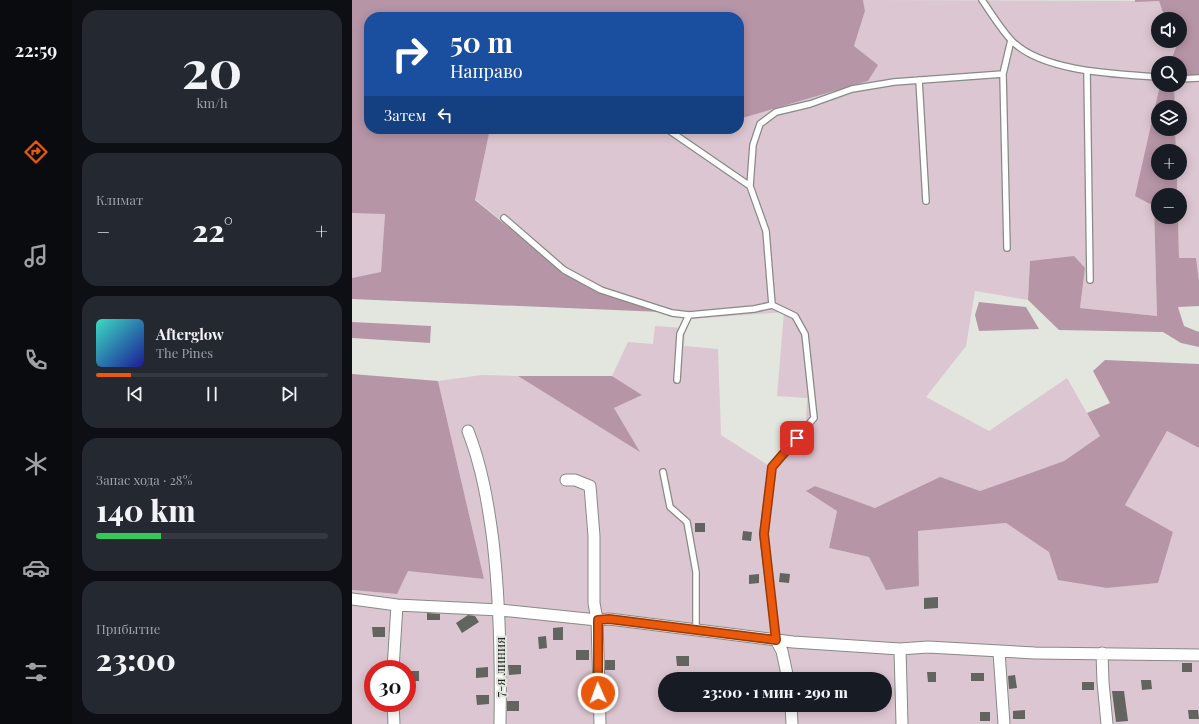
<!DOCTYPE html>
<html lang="ru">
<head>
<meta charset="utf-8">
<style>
	:root { --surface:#171b24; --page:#242831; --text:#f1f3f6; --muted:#9ea1a6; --line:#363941; --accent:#ea580c }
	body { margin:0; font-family:"Playfair Display",serif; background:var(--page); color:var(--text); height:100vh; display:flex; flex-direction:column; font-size:15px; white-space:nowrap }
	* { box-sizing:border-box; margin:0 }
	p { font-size:13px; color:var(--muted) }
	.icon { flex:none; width:22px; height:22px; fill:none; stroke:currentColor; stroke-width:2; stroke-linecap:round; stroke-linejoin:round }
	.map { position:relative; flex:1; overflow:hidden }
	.side { display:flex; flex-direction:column; gap:10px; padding:10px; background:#0d0f14; width:280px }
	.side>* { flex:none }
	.banner { position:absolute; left:12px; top:12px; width:380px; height:122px; border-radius:16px; box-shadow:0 2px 10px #0003; background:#1a4fa0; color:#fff; overflow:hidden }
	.controls { position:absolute; left:799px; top:12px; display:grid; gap:8px }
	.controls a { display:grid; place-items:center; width:36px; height:36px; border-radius:50%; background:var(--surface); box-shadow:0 2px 10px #0003; font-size:20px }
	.speed { position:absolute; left:12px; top:660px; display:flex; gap:8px; font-size:20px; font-weight:700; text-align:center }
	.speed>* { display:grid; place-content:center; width:52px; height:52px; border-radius:50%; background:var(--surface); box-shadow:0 2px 10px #0003; line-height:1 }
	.speed .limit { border:6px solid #d22; background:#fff; color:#111 }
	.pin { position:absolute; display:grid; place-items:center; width:34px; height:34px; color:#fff; margin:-17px; border-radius:8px; box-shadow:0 2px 6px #0006 }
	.me { position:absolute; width:44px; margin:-22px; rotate:358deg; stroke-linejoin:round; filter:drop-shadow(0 0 3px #0008) }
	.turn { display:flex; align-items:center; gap:14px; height:84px; padding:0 20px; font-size:18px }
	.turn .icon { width:52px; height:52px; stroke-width:2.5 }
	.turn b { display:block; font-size:28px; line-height:34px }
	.then { display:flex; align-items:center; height:38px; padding:0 20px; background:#0003; gap:8px; font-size:15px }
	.big { font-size:30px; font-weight:800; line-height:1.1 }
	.side .tile { flex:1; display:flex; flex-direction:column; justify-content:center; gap:6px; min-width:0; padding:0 14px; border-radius:16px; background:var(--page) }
	.side .dial { align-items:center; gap:0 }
	.dial b { font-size:52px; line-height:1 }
	.song { display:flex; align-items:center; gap:12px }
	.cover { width:48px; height:48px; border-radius:6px; background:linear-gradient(135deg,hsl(170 70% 55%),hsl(240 70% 35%)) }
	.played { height:4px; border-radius:2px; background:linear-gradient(90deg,var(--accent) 15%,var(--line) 15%) }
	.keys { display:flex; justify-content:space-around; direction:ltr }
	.heat { display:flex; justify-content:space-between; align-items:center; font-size:22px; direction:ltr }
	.charge { height:6px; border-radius:3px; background:linear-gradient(90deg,#34c759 28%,var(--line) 0) }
	.trip { position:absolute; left:306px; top:672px; width:234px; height:40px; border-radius:20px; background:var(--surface); box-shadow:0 2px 10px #0003; font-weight:800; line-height:40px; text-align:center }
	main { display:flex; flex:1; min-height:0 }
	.tab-bar { display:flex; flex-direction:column; width:72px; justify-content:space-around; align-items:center; background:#090b0e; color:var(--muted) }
	.tab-bar .icon { width:28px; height:28px }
	.tab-bar .selected { color:var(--accent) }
	.tab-bar b { font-size:18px; color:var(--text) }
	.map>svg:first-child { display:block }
	.green { fill:#dcc6d1; fill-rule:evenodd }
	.forest { fill:#b695a6 }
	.building { fill:#61645f }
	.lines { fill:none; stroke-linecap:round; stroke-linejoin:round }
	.service-casing { stroke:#878a85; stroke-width:8 }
	.minor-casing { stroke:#878a85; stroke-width:13 }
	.service { stroke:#fff; stroke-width:5.5 }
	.minor { stroke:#fff; stroke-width:11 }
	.route-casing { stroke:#983908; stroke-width:10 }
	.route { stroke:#ea580c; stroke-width:7 }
	.labels { text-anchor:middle; stroke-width:4; stroke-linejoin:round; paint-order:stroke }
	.street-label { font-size:13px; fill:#222321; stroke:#e2e6df }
</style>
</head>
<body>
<main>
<nav class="tab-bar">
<b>22:59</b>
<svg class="icon selected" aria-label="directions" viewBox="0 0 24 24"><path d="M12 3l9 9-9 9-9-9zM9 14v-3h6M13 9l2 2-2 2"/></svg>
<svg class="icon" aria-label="music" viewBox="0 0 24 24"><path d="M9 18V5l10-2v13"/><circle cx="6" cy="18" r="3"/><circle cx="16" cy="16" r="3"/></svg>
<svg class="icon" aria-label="phone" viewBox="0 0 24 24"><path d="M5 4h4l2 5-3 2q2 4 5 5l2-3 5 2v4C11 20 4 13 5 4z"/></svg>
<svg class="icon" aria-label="climate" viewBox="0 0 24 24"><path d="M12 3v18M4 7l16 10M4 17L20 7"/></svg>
<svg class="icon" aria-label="car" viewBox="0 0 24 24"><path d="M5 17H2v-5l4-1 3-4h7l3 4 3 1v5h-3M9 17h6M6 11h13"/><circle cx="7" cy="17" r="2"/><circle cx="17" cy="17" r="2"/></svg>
<svg class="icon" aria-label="filters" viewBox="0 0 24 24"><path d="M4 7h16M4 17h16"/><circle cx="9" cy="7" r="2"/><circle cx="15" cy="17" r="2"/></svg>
</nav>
<section class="side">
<div class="tile dial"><b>20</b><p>km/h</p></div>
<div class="tile"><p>Климат</p>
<div class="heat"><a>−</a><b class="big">22°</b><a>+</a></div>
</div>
<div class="tile">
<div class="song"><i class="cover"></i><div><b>Afterglow</b><p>The Pines</p></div></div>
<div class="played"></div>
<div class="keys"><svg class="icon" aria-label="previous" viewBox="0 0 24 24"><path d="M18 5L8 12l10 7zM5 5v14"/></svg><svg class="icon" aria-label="pause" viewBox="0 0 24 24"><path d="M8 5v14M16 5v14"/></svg><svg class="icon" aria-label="next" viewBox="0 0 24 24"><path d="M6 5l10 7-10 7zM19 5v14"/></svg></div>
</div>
<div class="tile"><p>Запас хода · 28%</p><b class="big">140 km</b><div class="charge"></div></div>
<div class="tile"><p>Прибытие</p><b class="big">23:00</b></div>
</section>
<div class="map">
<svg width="847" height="724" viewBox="0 0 847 724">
	<rect width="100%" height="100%" fill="#e2e6df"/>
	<!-- green -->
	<path class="green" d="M511,0L807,1L813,19H806V41H822L824,47L818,63H806V85H808L806,92L802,206L805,316L728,308L733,268L678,261L676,300L623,291L614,346L574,397L637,431L715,378L748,436L712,461L628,491L588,478L523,508L463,486L485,511L477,548L517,557L567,586L566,531L654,523L755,588L806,583L821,532L773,505L815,431L847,448V724H0V590L44,594L56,570L132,579L86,381L130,375L166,376L287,451L262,408L290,395L260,376L276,342L301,344L303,326L333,328L332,346L366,349L369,435L416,465L454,422L455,398L425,396L432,312L340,319L310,312L262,298L213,273L123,199L138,129H387V119L516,81L525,65L502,46L513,11ZM21,669H55V703H21ZM313,679H533V705H313Z
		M847,75V281L844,258H827L826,217H828V195H825V173H828V151H824L823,129H828V107H823L822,85H828V76Z
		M0,213H33L29,273L0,278Z"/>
	<!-- forest -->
	<path class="forest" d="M0,0H511L513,11L502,46L526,65L516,81L387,119V17H17V129H138L123,200L213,273L262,298L310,312L0,299V278L29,272L33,214L0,213Z
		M783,0H847V75L828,76V63H818L824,47L822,41H828V19H813L807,1L783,2Z
		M808,85H822L823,107H806V129H823L824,151H806V173H825V195H806V217H826L827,258H844L847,281V306L826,307L832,326L847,332V347L829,343L811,332L707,330L676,300L678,261L722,256L733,268L728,308L805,316L802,206L783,196Z
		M627,302L674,307L687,329L627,331L623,315Z
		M0,322L79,326L78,343L0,338Z
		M753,360L847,364V448L815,431L773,505L821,532L806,583L755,588L706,580L697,552L654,523L566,531L567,586L534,590L517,557L477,548L485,511L454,491L463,486L523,508L588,477L628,491L712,461L748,436L735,413L758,403L741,371Z
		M0,374L86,381L132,579L56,571L45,594L0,590Z
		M166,376H260L290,395L262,408L288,452Z"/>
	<!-- building -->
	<path class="building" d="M343,523H353V532H343Z
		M391,531L400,532L399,541L390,540Z
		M428,573L438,574L437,583L427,582Z
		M407,574V583L397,584V575Z
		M586,597V608L572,609V598Z
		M75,613L88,614V620H75Z
		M116,615L123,616L127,622L110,633L104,623Z
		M20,627H33V637H21Z
		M211,627V640H201V628Z
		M194,636L195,648L187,649L186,637Z
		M224,650H237V660H224Z
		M324,656H337V666H325Z
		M253,660H263V670H253Z
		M830,663H840V672H830Z
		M156,665H169V674L157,675Z
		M136,667V677L124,678V668Z
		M55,671H67V681H55Z
		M575,672H584V682H576Z
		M619,673H632V681H619Z
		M663,675L665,688L657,689L656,676Z
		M789,680H799L800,689L790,690Z
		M730,682H742V690H730Z
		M226,689H238L240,691V699H226Z
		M264,690V700H254V691Z
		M760,691H772L776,721L764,722Z
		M124,695H137V704L125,705Z
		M155,701H167V711H155Z
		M673,710V719H661V711Z
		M836,710H846L847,719H837Z
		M628,712H638V721H628Z"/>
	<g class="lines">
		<defs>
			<path id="service" d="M630,0C639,13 648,28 659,40C689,72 764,74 806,77
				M735,72L738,280
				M651,74L655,248
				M828,79L847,78
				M567,80L574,201
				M315,129L398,186
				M152,218L212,270L249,290L320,313L337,315L402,309L420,305
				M325,380L328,334L337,315
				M311,472L318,507L335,522L344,572V629
				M424,640L411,534L420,467L462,418L453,334L443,316L420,305L414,231L398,186L401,145L408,124L424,112L458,104L500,89L542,82L651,74L659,40"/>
			<path id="minor" d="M116,431C130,467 136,503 141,541C148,602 149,662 148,724
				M214,480H223L238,486L242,536V603L245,620L248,724
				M0,599L45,605L148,610L245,620L257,619L441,642L548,649L576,647L683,653L847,655
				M424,640L430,651L436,679
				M548,649L550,724
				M647,652L652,724
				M750,653L751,682L755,724
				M41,669L45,605
				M41,703L42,724
				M439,705L440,724"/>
		</defs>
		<!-- service casing -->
		<use href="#service" class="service-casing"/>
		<!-- minor casing -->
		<use href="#minor" class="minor-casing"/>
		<!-- service -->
		<use href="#service" class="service"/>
		<!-- minor -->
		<use href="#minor" class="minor"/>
	</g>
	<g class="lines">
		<defs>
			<path id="route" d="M246,693V620L257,619L424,640L412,534L420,467L445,438"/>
		</defs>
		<!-- route casing -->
		<use href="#route" class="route-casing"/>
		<!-- route -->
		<use href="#route" class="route"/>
	</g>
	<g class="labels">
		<!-- street labels -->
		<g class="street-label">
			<text transform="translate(148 667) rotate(-90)" y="5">7-я линия</text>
		</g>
	</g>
</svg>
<div class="controls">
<a><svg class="icon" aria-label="sound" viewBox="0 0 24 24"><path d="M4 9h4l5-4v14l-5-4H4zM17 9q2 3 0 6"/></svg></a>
<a><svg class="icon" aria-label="search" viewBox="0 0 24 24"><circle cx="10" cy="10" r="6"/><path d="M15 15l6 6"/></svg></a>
<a><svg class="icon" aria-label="layers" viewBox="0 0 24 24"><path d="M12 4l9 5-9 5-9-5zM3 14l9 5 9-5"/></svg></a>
<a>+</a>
<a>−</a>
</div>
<div class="speed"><div class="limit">30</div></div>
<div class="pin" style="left:445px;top:438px;background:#d93025"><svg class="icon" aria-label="arrive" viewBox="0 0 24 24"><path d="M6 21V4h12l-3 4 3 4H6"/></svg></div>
<svg class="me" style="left:246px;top:693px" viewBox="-20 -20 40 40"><circle r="17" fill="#ea580c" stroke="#fff" stroke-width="3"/><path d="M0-11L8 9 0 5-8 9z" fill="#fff"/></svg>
<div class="trip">23:00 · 1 мин · 290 m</div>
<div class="banner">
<div class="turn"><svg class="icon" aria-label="right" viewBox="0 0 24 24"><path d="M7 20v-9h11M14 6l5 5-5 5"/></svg><div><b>50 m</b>Направо</div></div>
<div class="then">Затем<svg class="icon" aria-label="left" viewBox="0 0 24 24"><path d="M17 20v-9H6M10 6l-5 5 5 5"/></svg></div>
</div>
</div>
</main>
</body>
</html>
